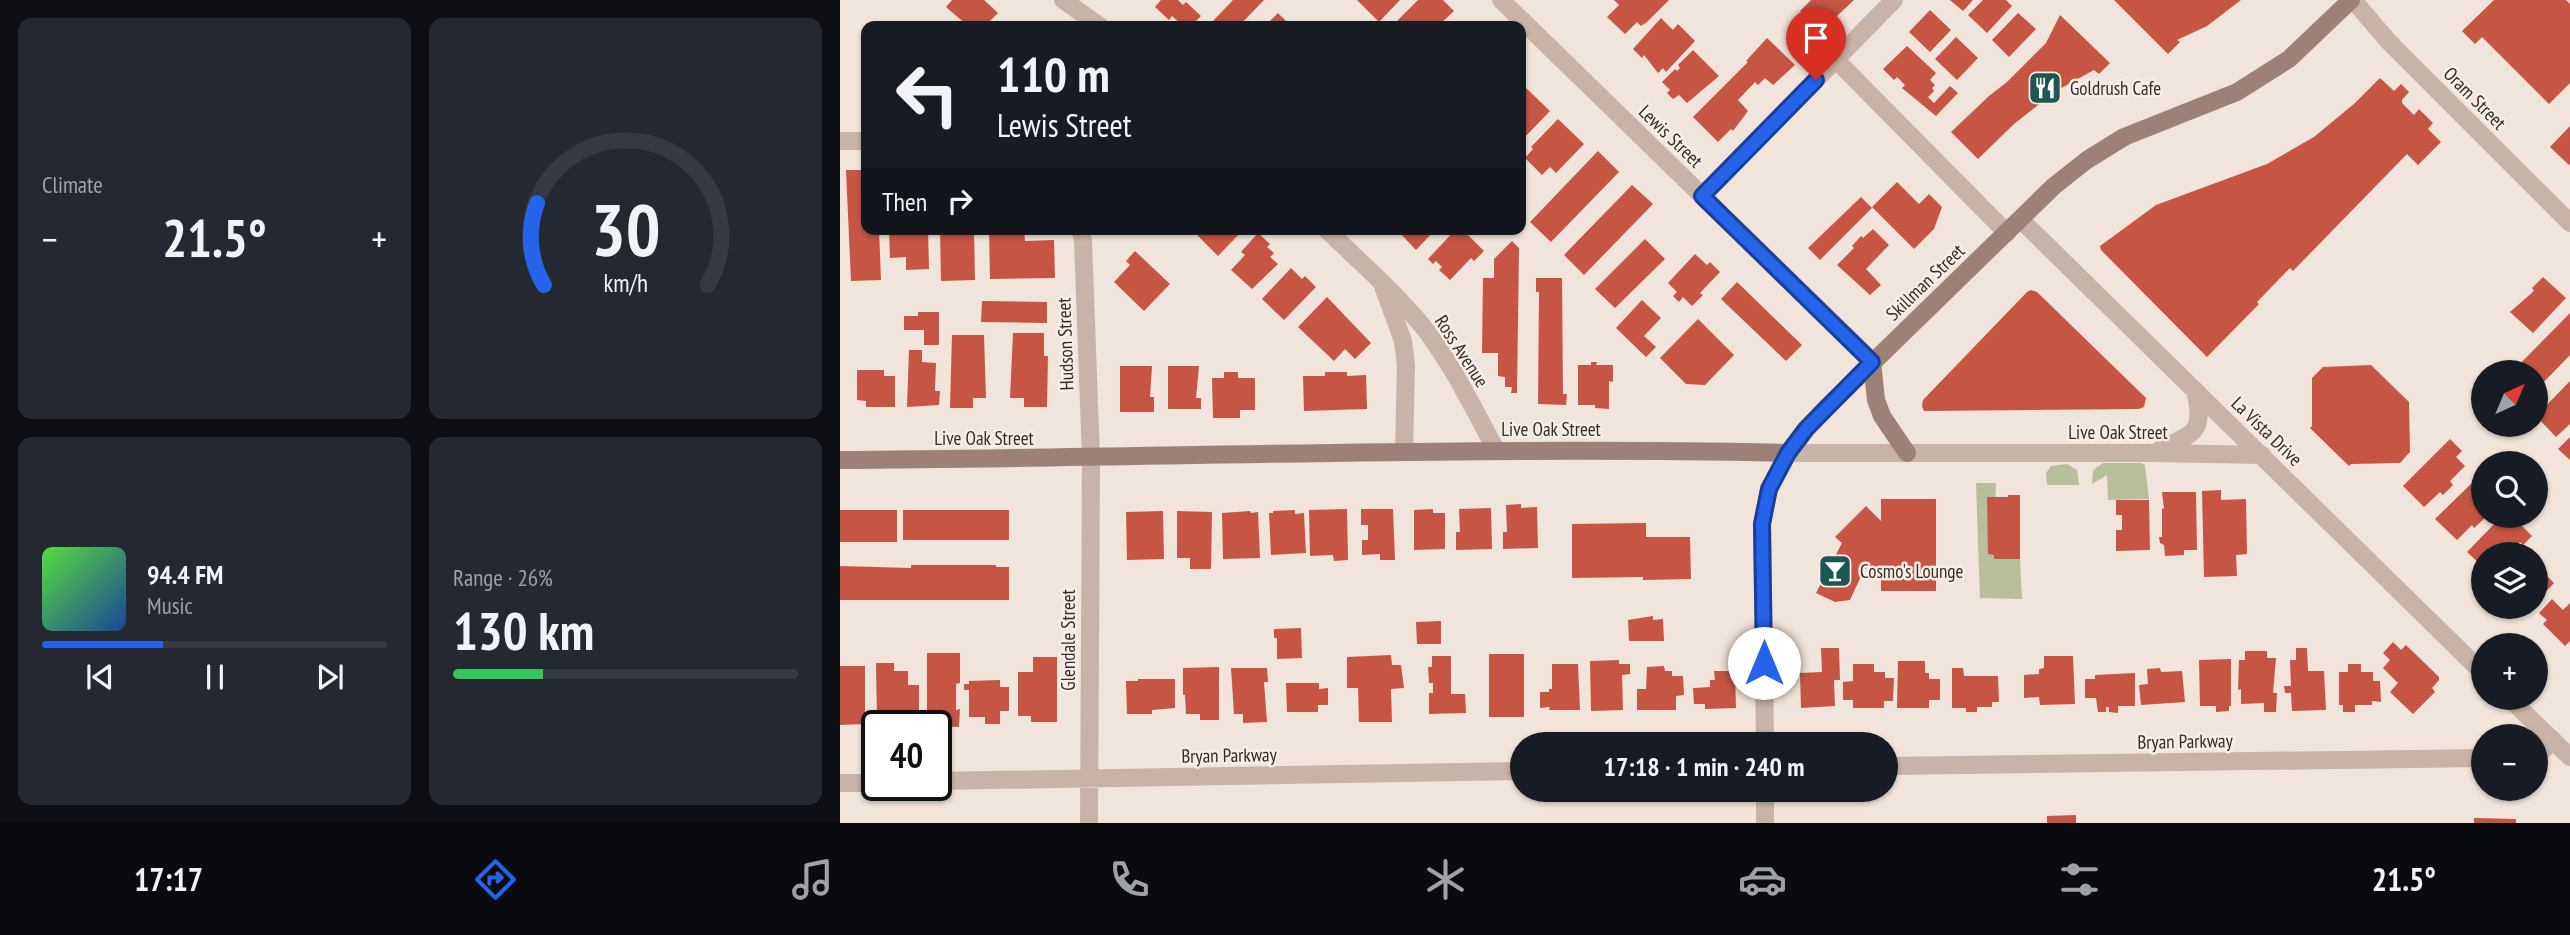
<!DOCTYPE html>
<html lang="en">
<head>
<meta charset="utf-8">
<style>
	:root { --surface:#171b24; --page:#242831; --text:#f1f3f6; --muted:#9ea1a6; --line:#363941; --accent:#2563eb }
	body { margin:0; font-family:"PT Sans Narrow",sans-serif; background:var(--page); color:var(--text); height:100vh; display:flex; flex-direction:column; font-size:26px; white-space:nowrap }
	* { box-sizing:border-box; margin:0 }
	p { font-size:23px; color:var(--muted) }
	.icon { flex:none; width:38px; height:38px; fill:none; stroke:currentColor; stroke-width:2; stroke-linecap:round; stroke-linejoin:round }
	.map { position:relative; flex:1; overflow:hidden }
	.details { display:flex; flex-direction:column; gap:18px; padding:18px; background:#0d0f14; width:840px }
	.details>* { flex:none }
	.guide { position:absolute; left:21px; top:21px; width:665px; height:214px; border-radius:14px; box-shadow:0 2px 5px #0004; background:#171b24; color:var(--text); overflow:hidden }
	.needle { width:46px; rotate:44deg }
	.tools { position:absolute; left:1631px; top:360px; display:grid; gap:14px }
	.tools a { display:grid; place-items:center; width:77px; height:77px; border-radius:50%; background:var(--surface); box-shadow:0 2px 5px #0004; font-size:35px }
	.speed { position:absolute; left:21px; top:710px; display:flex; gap:14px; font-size:35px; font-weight:700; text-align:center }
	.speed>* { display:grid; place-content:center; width:91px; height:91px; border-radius:50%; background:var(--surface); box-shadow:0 2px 5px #0004; line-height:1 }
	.speed .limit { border:4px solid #111; border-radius:10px; background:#fff; color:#111 }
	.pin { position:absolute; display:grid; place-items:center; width:60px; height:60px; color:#fff; margin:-72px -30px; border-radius:50% 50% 50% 0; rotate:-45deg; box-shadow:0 0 7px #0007 }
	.pin .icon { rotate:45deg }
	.me { position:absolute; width:77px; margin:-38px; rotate:0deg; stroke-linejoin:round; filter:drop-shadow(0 0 5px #0008) }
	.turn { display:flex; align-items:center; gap:24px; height:147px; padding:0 21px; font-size:32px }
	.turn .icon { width:91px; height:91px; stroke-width:2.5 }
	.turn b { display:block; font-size:49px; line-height:60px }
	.then { display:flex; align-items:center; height:66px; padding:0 21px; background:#0003; gap:14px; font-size:26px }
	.big { font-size:52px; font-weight:700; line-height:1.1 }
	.details .tile { flex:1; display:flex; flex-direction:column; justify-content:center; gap:10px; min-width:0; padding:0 24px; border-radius:14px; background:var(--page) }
	.details .dial { align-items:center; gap:0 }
	.dial svg { height:182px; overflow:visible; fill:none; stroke:var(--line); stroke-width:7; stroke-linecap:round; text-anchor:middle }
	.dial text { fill:var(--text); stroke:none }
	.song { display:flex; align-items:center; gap:21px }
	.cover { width:84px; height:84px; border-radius:10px; background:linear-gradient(135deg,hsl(110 70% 55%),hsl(220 70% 35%)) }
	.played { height:7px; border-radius:4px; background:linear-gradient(90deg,var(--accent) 35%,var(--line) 35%) }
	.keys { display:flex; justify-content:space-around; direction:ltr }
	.heat { display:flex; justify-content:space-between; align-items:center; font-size:38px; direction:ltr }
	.charge { height:10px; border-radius:5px; background:linear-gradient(90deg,#34c759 26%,var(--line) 0) }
	.details .tiles { flex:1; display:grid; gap:18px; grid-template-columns:repeat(2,1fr) }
	.trip { position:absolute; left:670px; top:732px; width:388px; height:70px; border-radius:35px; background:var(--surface); box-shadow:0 2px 5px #0004; font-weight:700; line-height:70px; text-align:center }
	.dock { display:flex; height:112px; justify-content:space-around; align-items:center; background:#090b0e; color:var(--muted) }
	.dock .icon { width:49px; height:49px }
	.dock .on { color:var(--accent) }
	.dock b { font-size:32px; color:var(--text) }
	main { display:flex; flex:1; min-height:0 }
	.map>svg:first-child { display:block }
	.green { fill:#b7c09a }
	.building { fill:#c65543 }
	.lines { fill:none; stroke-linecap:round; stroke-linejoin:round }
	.minor { stroke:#c9b2a6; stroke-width:18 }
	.tertiary { stroke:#c9b2a6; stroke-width:18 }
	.secondary { stroke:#9d8177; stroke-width:18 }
	.route-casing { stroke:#184099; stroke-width:18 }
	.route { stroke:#2563eb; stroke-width:12 }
	.labels { text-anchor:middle; stroke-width:5; stroke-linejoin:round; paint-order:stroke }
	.poi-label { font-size:19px; fill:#352a27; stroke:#f9eee6; text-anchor:start }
	.street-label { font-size:19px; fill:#352a27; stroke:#f9eee6 }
</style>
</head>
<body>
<main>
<section class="details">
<div class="tiles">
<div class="tile"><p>Climate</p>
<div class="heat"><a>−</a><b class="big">21.5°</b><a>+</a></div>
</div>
<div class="tile dial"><svg viewBox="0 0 100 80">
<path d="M14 69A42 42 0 1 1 86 69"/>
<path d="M14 69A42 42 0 0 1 11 33" stroke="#2563eb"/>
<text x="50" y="56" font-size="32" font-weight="700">30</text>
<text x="50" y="72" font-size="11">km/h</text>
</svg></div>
<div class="tile">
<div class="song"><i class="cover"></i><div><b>94.4 FM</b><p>Music</p></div></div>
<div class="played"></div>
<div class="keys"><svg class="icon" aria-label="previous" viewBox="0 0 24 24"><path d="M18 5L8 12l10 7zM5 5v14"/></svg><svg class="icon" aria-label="pause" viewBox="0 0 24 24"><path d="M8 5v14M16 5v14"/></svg><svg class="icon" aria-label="next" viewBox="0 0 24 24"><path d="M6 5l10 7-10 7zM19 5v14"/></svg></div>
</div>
<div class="tile"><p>Range · 26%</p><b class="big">130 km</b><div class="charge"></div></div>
</div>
</section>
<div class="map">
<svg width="1730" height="823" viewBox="0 0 1730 823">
	<rect width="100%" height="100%" fill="#f1e4da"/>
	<!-- green -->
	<path class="green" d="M1263,463H1301L1305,465L1309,499L1268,500L1267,475L1252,484L1253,470Z
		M1227,464L1237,470L1239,485H1207L1206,473L1211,466Z
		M1136,483H1156L1154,558L1180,559L1182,599L1140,598Z"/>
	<!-- building -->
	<path class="building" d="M112,0H144L158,13L145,26H128L106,7Z
		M321,0H338L343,5L346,2L361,16L351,26H343L332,16L329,20L315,7Z
		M393,0H424L399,26H372L370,24Z
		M517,0H560L539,22Z
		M578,0H603L614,11L598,26H562L557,21Z
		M774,0H829L807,22L801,26L797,22L785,34L767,17L779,5Z
		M971,0H1014L981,31L960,11Z
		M1110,0H1133L1123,11Z
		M1143,0H1166L1172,6L1147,33L1128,15Z
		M1274,0H1401L1367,26L1337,40L1340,42L1328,54Z
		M1654,0H1726L1730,4V83L1709,104L1642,37L1635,44L1622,31Z
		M1090,10L1111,30L1090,52L1069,32Z
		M438,13L451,26H425Z
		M1178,13L1196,29L1169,57L1152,40Z
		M1220,15L1270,63L1259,74L1254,70L1216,91L1174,124L1138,159L1111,132L1149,96L1167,82L1206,43Z
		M821,18L833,30L838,24L855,41L826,72L823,68L818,73L804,55L802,58L793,49Z
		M1116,37L1138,58L1117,80L1095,59Z
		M927,38L955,65L933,85L925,78L918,85L915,82L898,100L908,111L893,131L891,129L878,142L853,117L908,62L906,61Z
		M1067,46L1096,73L1090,80L1095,85L1092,88L1094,91L1088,97L1094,103L1110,86L1118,93L1096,116L1062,88L1065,85L1057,77L1054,80L1043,69Z
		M853,50L879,76L847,103L839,95L833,99L827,93L830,90L822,82L835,69L837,71L840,68L838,65Z
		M1540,78L1554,91L1561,84L1569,92L1562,100V103L1574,115L1579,109L1593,123L1588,129L1601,142L1578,165L1567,154L1453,271L1450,268L1417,302L1419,304L1367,357L1261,250L1260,246L1316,205L1427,164L1474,137L1515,103Z
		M685,87L710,111L683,139L681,137V92Z
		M718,119L744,144L716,173L710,167L702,175L685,158L693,149L691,147Z
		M1730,126V164L1729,165L1710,147Z
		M758,151L779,172L711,242L690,222Z
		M6,170H26V229H39L41,280L11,281Z
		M1057,182L1079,204L1089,194L1102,207L1094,229L1074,249L1032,207Z
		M792,185L813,204L744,275L724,255Z
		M1021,197L1032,208L980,260L968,248Z
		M49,229H88L89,269L66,270V257L50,258Z
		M100,229H134L135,280L101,281Z
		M149,229H184L185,241L214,240L215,278L150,279Z
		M362,229H404L378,256L357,235Z
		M556,229H596L576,250Z
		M616,229H622L644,251L634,261L631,258L610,280L599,270L602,267L596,261L593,264L588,259Z
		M1033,229L1049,245L1026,269L1041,285L1030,295L997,265L1014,248L1012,246L1021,236L1023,238Z
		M418,233L430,244L427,247L434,253L430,257L438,264L412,289L391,270L405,255L401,252Z
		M805,239L825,259L775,308L755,289Z
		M672,241L679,248L677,393H671L672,387H665V377L658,376V353H642L643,278H654V259Z
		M295,251L330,284L304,311L274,282L290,265L286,261Z
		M855,254L867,265L870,262L880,272L860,293L863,295L852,306L843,297L839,302L833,296L837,292L828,283Z
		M451,268L462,279L465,276L476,287L444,320L422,299Z
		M1703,277L1726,298L1693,333L1670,312L1694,291L1692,288Z
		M696,278H722L723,394H727L726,405L698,404L699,292H696Z
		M897,282L962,345L946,361L881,299Z
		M1191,290L1197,292L1306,398L1304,407L1299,409L1084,411L1082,406L1083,400L1187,292Z
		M487,297L531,343L515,359L505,349L494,361L458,327Z
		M802,300L821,318L804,336L816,347L806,357L776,328Z
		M142,301L207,302V323L141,322Z
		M78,312H99V345H84V330H64V316H78Z
		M1730,313V355L1696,390V373H1671Z
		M858,319L894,355L865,385L846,384L820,358Z
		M173,333H204V356H208L207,407H184V398H170Z
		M112,335H144L146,398H133V408H110Z
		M69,350H82V362L96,363L95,391H100L99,405L67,407Z
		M751,362H757L756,365H773V382L769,381V409L755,408V405H738V365H751Z
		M1531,365L1569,402L1570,452L1560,463L1511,464L1509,466L1470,428L1472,426V378L1483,367Z
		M280,366H312L310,397H314V412H280Z
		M328,366H359L356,398H361V409H328Z
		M17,370H44V376H55V407H26V401L17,400Z
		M384,372H398V378H415V410H400V418H373L372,378H384Z
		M485,372H507V376L526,375L527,409L464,411L463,376H485Z
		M1730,381V424L1716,437L1696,416Z
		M1730,437V460L1718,449Z
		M1610,439L1622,451L1616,457L1625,466L1610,481L1613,485L1603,495L1600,492L1584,507L1563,486Z
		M1634,481L1643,490L1642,515L1645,518L1634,528L1632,525L1617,540L1595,519Z
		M1381,490V500L1406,499L1407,554L1396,555L1397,576L1364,577L1362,491Z
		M1322,492H1356L1357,550H1344V555L1325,556L1324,545L1320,543L1319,537H1322V508L1324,509Z
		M1168,495H1180V559H1154V555L1148,554L1147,497H1168Z
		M1041,499H1096V591H1041V566L1033,573L1027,567L1023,572L1010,600L995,602L976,593L1002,543L995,537L1026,506L1041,521Z
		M1276,500H1309L1310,550L1276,551V530H1282V515H1276Z
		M681,504V508L697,507L698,548L663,549V532H667L666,505Z
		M651,508L652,549L616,550V532H620L619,509Z
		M507,509L508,560L494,561L493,555L470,556L469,510Z
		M521,509H553L555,560H540V554L522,555V540H528V525H521Z
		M593,509V513H605V549L574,550V510Z
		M0,510H57V542H0Z
		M63,510H169V540H63Z
		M455,510V514L464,513L466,553L431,555L429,513H433V511Z
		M323,511L324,559L287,560L286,512Z
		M337,511L372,512L371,569H350V558H337Z
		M410,511L411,513L418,512L420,558L383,559L382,513Z
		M1662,516H1672L1692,536L1683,545L1680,542L1670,553L1672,555H1643V567L1627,552Z
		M806,523V537H850L851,579L803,580V577L732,578V524Z
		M71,565H156V567H169V600H0V566L71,568Z
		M1696,565L1714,583L1696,602Z
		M1712,599L1723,610L1730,603V641L1725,646L1703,624L1707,620L1699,613Z
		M813,616V620L823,619L824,641H789L788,620Z
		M601,621V644H577L576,622Z
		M461,628L462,658L437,659V638H434V629Z
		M1553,642L1561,650L1566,645L1599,677V680L1592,688L1595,692L1573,714L1550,692L1558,683L1543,668L1550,660L1543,653Z
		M981,648H999L1000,680H994L995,706L961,708L960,673L982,672Z
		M1456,648H1467L1468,671H1484L1486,710L1452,711L1451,693H1445L1444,686H1451L1450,660H1456Z
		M1405,651H1427V658H1436L1433,693H1437L1436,712H1424V703L1401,704V689L1398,690L1399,660H1405Z
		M87,653H120V683L116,684V710L120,709L119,727L87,726Z
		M649,654H684V717H649Z
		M551,655L552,665H561L564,688L551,689L552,722H519L518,688H507V657Z
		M592,656H611V694H625L626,713L589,714V693H593V683H589L588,667H592Z
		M1204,656H1233L1235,704L1200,705L1199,697L1184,698V675L1199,674V669L1204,668Z
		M193,657H217V722H191V716H178V672H193Z
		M1391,659V706H1389V711L1376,712V706H1360L1359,660Z
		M779,660V664H790V674L782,675L783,710L751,711L750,661Z
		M1058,661H1085V673H1089V679H1100V700H1089V708H1057Z
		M36,663H54V671H68V685H79V723H37Z
		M712,664H738L740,710H709L710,707L700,708V692H709V689H712Z
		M1013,664H1034V672H1045V678H1054L1053,701H1044V708H1013V700H1003V682L1013,681Z
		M1508,664H1521V672H1533V681H1540L1541,702L1532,701V705H1515V712H1503V705H1499V672H1508Z
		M0,666H25V724L0,725Z
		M824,666L825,671H832V676H843L844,695L836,696V710H797V689H806L807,667Z
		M379,667V720H360V714H346L345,695H343V668Z
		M391,668H427L428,682H424L427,722L403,723V714H394Z
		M1112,668H1123L1124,676H1158L1159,702H1152V707H1137V712H1126V708H1112Z
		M1320,668L1321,672L1342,671L1345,702L1301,705L1299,685L1308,684L1307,669Z
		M874,671H895L896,708L865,709V704H854L853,688L870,687V680H875Z
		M1295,673V706H1278V713L1269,712V707H1266V712H1258L1256,698H1245V679H1255V675Z
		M298,679H335V708L312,710V714H287L286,681H298Z
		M160,680V687H169V711H160V724H145V717H129V690H124V684H129V681Z
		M446,683H479V689L488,688V705H478V712H447Z
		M1236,815V823H1207V816Z
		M1634,818L1676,819V823H1634Z"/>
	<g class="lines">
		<!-- minor -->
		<path class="minor" d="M661,0L1032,361
			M1513,0L1549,42L1730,223
			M996,60L1167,233
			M0,141H26
			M862,196L1054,0
			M240,229L243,241L251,458L249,823
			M1696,757L1713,740
			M1046,766L1643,758
			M96,781L682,771
			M0,783H37"/>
		<!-- tertiary -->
		<path class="tertiary" d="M223,0L260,26
			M1180,219L1643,673
			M486,229C520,262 556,293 585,329C613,366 634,409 656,450
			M544,289L563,341L566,365L564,452
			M1318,451C1355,432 1365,434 1355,390
			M1669,698L1730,757
			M925,744L922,524L929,489L948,453H1313L1422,455
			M925,789V823"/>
		<!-- secondary -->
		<path class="secondary" d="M1032,361L1036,400L1042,416L1067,453
			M0,460C316,458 632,446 948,453L966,429L986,408L1214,186L1247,160L1284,137L1397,92L1449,59L1511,0"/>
	</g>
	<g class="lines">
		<defs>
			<path id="route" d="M924,663L922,524L929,489L948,453L966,429L1032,362L862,196L976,80"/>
		</defs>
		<!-- route casing -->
		<use href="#route" class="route-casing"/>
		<!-- route -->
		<use href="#route" class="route"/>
	</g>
	<!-- icons -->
	<defs>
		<symbol id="restaurant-square" viewBox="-11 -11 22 22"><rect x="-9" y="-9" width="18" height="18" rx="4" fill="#1c5754" stroke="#f9eee6"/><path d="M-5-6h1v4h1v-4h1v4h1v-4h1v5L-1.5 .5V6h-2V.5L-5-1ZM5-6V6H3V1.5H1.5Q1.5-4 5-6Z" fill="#fff"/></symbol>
		<symbol id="bar-square" viewBox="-11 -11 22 22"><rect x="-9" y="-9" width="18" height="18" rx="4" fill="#1c5754" stroke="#f9eee6"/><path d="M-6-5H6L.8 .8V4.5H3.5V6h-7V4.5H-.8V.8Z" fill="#fff"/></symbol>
	</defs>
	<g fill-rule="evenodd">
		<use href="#restaurant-square" x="1186" y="69" width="38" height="38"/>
		<use href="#bar-square" x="976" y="552" width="38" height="38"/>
	</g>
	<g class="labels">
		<!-- poi labels -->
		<g class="poi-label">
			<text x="1230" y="95">Goldrush Cafe</text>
			<text x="1020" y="578">Cosmo's Lounge</text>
		</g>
		<!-- street labels -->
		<g class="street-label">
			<text transform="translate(1635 98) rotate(45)" y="7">Oram Street</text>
			<text transform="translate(831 136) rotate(44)" y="7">Lewis Street</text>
			<text transform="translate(1085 282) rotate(-44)" y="7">Skillman Street</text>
			<text transform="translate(225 344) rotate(-92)" y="7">Hudson Street</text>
			<text transform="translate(622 351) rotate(57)" y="7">Ross Avenue</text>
			<text x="711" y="436">Live Oak Street</text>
			<text transform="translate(1427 431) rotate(44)" y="7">La Vista Drive</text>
			<text x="1278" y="439">Live Oak Street</text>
			<text x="144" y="445">Live Oak Street</text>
			<text transform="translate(228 640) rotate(-90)" y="7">Glendale Street</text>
			<text transform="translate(1345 741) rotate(-1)" y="7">Bryan Parkway</text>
			<text transform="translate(389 755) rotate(-1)" y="7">Bryan Parkway</text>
		</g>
	</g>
</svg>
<div class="tools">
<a><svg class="needle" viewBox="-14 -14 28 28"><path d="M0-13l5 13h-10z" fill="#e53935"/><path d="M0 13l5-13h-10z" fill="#9ea1a6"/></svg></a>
<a><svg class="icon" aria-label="search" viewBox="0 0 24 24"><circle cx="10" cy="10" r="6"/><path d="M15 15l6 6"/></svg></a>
<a><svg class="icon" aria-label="layers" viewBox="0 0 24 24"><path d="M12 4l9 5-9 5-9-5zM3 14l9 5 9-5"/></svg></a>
<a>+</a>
<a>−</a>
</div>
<div class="speed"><div class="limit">40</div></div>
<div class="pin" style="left:976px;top:80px;background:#d93025"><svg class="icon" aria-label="arrive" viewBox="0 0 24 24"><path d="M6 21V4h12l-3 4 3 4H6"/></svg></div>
<svg class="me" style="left:924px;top:663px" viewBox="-20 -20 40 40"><circle r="19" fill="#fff"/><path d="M0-13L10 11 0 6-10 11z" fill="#2563eb"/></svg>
<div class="trip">17:18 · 1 min · 240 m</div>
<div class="guide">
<div class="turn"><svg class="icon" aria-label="left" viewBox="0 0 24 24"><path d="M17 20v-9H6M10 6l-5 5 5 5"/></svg><div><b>110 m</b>Lewis Street</div></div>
<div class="then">Then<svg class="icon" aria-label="right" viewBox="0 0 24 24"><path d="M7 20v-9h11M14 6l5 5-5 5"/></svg></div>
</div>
</div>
</main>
<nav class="dock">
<b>17:17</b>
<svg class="icon on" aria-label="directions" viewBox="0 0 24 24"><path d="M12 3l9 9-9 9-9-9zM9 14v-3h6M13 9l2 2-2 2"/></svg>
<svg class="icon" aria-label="music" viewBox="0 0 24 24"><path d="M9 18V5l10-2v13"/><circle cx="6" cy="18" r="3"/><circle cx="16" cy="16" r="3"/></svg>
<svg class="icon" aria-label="phone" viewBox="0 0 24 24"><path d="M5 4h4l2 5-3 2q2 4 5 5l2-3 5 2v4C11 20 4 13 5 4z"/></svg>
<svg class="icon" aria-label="climate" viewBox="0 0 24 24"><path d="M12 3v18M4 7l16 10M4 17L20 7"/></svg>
<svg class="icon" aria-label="car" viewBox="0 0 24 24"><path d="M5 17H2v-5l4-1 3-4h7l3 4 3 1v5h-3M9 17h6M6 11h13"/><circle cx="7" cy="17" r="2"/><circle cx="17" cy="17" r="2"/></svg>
<svg class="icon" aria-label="filters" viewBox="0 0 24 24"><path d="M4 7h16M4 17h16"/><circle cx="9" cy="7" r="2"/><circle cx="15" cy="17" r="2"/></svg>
<b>21.5°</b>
</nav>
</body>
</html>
